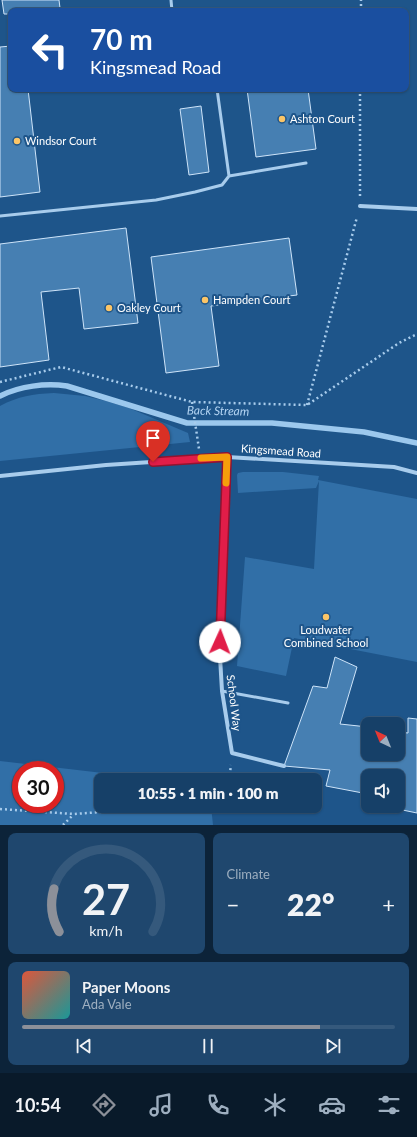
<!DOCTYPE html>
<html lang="en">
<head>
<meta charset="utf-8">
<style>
	:root { --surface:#164068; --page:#1f476e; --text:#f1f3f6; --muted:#9eafc0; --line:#35597c; --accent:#8c9099 }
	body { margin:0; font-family:Lato,sans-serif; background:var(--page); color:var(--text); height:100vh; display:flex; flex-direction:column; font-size:15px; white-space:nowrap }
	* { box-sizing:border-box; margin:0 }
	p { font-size:13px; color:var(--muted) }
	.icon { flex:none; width:22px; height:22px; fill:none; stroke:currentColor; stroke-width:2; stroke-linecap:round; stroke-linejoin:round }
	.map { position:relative; height:825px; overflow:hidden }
	.sheet { display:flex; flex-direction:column; gap:8px; padding:8px; background:#0c2339; flex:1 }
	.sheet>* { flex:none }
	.top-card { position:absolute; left:8px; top:8px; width:401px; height:84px; border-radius:8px; box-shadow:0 1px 3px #0004,0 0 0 1px var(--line); background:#1a4fa0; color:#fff; overflow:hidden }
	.needle { width:26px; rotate:317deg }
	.controls { position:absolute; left:361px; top:717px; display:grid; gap:8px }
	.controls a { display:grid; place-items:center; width:44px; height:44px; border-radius:8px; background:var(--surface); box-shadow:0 1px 3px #0004,0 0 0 1px var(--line); font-size:20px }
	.speed { position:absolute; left:12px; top:761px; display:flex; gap:8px; font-size:20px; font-weight:700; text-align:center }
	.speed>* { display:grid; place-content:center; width:52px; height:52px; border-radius:50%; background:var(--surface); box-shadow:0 1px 3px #0004,0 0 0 1px var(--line); line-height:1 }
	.speed .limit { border:6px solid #d22; background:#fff; color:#111 }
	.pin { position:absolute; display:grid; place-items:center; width:34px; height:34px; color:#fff; margin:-41px -17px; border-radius:50% 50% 50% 0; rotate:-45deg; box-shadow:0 0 4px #0007 }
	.pin .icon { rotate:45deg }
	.me { position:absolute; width:44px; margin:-22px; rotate:2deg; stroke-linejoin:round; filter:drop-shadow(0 0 3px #0008) }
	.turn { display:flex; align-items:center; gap:14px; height:84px; padding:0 16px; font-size:18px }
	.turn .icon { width:52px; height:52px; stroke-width:2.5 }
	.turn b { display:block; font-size:28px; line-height:34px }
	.big { font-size:30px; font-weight:800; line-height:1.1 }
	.sheet .widget { flex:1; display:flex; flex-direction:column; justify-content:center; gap:6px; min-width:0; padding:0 14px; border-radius:8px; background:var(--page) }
	.sheet .dial { align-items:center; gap:0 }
	.dial svg { height:104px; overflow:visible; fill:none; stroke:var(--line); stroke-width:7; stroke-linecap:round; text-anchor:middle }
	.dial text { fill:var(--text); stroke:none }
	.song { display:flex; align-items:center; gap:12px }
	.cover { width:48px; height:48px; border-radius:6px; background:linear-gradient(135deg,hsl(10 70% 55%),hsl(180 70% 35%)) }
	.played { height:4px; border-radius:2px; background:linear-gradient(90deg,var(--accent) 80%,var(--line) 80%) }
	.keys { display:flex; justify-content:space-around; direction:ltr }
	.heat { display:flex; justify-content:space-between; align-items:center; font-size:22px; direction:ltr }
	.sheet .tiles { flex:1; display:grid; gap:8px; grid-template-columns:1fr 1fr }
	.widget:last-child { grid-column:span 2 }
	.trip { position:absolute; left:94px; top:773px; width:228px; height:40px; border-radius:8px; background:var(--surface); box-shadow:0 1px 3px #0004,0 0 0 1px var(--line); font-weight:800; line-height:40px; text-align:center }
	.dock { display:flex; height:64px; justify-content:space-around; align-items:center; background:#091a2a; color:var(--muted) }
	.dock .icon { width:28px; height:28px }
	.dock .active { color:var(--accent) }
	.dock b { font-size:18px; color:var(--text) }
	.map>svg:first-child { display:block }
	.green { fill:#316fa7; fill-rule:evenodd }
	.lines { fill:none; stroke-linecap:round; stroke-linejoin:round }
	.stream { stroke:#9cc8ed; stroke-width:5.5 }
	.building { fill:#467fb2; stroke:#cee4f9 }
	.path { stroke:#a8ccec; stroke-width:2.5; stroke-dasharray:2 3; stroke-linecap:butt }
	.service { stroke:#a8ccec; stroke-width:3 }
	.minor { stroke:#a8ccec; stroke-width:4 }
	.route-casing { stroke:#92132f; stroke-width:10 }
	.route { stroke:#e11d48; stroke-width:7 }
	.slow { stroke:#f59e0b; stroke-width:7 }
	.poi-dot { fill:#fbc567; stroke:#1e558a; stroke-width:1.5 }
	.labels { text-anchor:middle; stroke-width:4; stroke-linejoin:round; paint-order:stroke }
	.poi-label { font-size:11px; fill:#fff; stroke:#1e558a; text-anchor:start }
	.street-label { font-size:11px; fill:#fff; stroke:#1e558a }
	.water-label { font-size:12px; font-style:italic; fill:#b4d5f3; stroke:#1e558a }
</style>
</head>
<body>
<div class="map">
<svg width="417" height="825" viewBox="0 0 417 825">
	<rect width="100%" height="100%" fill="#1e558a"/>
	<!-- green -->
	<path class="green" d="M54,393L85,396L106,401L129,408L188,433L190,442L0,461V406C19,396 32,394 54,393Z
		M243,472H283L319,476L318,480L417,499V662L294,638L286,676L237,666L245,557L314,569L319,481L316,488L238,493L237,475L238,473Z
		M0,761L163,780H101V806H211L213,825H0ZM21,770H55V804H21Z"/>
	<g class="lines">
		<!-- stream -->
		<path class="stream" d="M0,396C20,386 45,383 67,386L187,423H272L364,432L417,443"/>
	</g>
	<!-- building -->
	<path class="building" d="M2,0H59L60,8L34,11H11V14H4Z
		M11,46V89H28L40,192L0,197V47Z
		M247,89H308L316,149L256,157Z
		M201,106L209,172L189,175L180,109Z
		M126,228L138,323L84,329L79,288L41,292L49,360L0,367V244Z
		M289,238L297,295L211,306L219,366L166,373L151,257Z
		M335,657L357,667L340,724L368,727V754H398V732L408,733V718L417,719V813L388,807L398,806V776H368V794L326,786L330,770L284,766L313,686L327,688Z"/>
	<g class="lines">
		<!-- path -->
		<path class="path" d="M361,11V0
			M360,196V89
			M0,382L61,367L192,402L307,405L399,343L417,334
			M192,402L199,449
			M307,405L357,217
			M229,780L231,765
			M0,809L74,814L180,806
			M63,825L73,815"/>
		<!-- service -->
		<path class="service" d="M171,0L172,11
			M206,9V11
			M229,176L306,163
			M0,216L156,200L195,192L222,185L229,176L217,89
			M222,691L288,703"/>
		<!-- minor -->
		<path class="minor" d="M360,206L417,209
			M227,457L220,657L222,691L232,753L284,766
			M0,476L106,465L227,457L394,467L417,473"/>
	</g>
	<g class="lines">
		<defs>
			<path id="route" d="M153,462L227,457L220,642"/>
		</defs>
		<!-- route casing -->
		<use href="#route" class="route-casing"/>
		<!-- route -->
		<use href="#route" class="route"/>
		<!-- slow -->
		<path class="slow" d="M201,458L227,457L226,483"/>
	</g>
	<!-- markers -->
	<g class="poi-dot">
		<circle cx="282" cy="119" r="4"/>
		<circle cx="17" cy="141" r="4"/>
		<circle cx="205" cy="300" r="4"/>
		<circle cx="109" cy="308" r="4"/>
		<circle cx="326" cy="617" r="4"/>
	</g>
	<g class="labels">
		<!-- poi labels -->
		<g class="poi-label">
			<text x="290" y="123">Ashton Court</text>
			<text x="25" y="145">Windsor Court</text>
			<text x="213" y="304">Hampden Court</text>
			<text x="117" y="312">Oakley Court</text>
			<text x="326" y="634" text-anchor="middle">Loudwater<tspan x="326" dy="13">Combined School</tspan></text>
		</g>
		<!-- street labels -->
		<g class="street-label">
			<text transform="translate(281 451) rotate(4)" y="4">Kingsmead Road</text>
			<text transform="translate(234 703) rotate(83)" y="4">School Way</text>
		</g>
		<!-- water labels -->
		<g class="water-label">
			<text transform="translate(218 411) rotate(1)" y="4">Back Stream</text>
		</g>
	</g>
</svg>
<div class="controls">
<a><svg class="needle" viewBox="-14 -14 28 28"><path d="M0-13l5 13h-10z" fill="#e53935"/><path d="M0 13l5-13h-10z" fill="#9eafc0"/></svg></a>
<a><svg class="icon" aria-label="sound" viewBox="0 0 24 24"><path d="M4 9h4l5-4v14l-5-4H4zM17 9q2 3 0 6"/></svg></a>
</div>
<div class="speed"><div class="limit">30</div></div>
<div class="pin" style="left:153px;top:462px;background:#d93025"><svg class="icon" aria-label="arrive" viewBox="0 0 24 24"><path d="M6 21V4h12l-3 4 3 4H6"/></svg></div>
<svg class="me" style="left:220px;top:642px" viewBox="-20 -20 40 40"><circle r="19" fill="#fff"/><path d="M0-13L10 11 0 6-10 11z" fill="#e11d48"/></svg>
<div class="trip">10:55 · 1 min · 100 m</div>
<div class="top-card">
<div class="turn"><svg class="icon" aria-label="left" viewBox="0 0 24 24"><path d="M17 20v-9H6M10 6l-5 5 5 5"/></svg><div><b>70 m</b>Kingsmead Road</div></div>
</div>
</div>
<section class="sheet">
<div class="tiles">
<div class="widget dial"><svg viewBox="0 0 100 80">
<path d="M14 69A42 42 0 1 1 86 69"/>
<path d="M14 69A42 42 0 0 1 10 36" stroke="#8c9099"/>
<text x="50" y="56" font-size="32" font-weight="700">27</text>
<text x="50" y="72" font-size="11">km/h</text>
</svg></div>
<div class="widget"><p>Climate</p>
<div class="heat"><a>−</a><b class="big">22°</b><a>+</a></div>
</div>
<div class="widget">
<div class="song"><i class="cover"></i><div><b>Paper Moons</b><p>Ada Vale</p></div></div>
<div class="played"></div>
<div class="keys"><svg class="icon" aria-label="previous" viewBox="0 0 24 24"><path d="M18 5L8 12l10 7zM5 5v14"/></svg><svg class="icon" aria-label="pause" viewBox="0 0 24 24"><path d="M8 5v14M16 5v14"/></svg><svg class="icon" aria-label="next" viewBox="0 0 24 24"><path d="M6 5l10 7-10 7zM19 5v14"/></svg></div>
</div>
</div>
</section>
<nav class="dock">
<b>10:54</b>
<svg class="icon active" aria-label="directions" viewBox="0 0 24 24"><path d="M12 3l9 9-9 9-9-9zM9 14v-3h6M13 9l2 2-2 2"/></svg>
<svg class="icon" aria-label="music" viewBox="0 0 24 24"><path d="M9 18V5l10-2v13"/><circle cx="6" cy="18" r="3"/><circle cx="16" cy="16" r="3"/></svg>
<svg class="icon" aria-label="phone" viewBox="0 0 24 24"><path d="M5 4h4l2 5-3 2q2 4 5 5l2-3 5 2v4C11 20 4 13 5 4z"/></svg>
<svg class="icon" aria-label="climate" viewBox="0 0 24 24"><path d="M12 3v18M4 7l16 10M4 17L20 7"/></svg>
<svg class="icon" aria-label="car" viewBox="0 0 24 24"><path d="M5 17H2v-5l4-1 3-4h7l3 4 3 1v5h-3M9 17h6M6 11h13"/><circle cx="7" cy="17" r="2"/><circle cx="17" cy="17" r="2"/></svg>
<svg class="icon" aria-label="filters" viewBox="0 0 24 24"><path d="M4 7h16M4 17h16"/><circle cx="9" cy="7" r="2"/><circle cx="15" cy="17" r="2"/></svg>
</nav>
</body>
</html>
